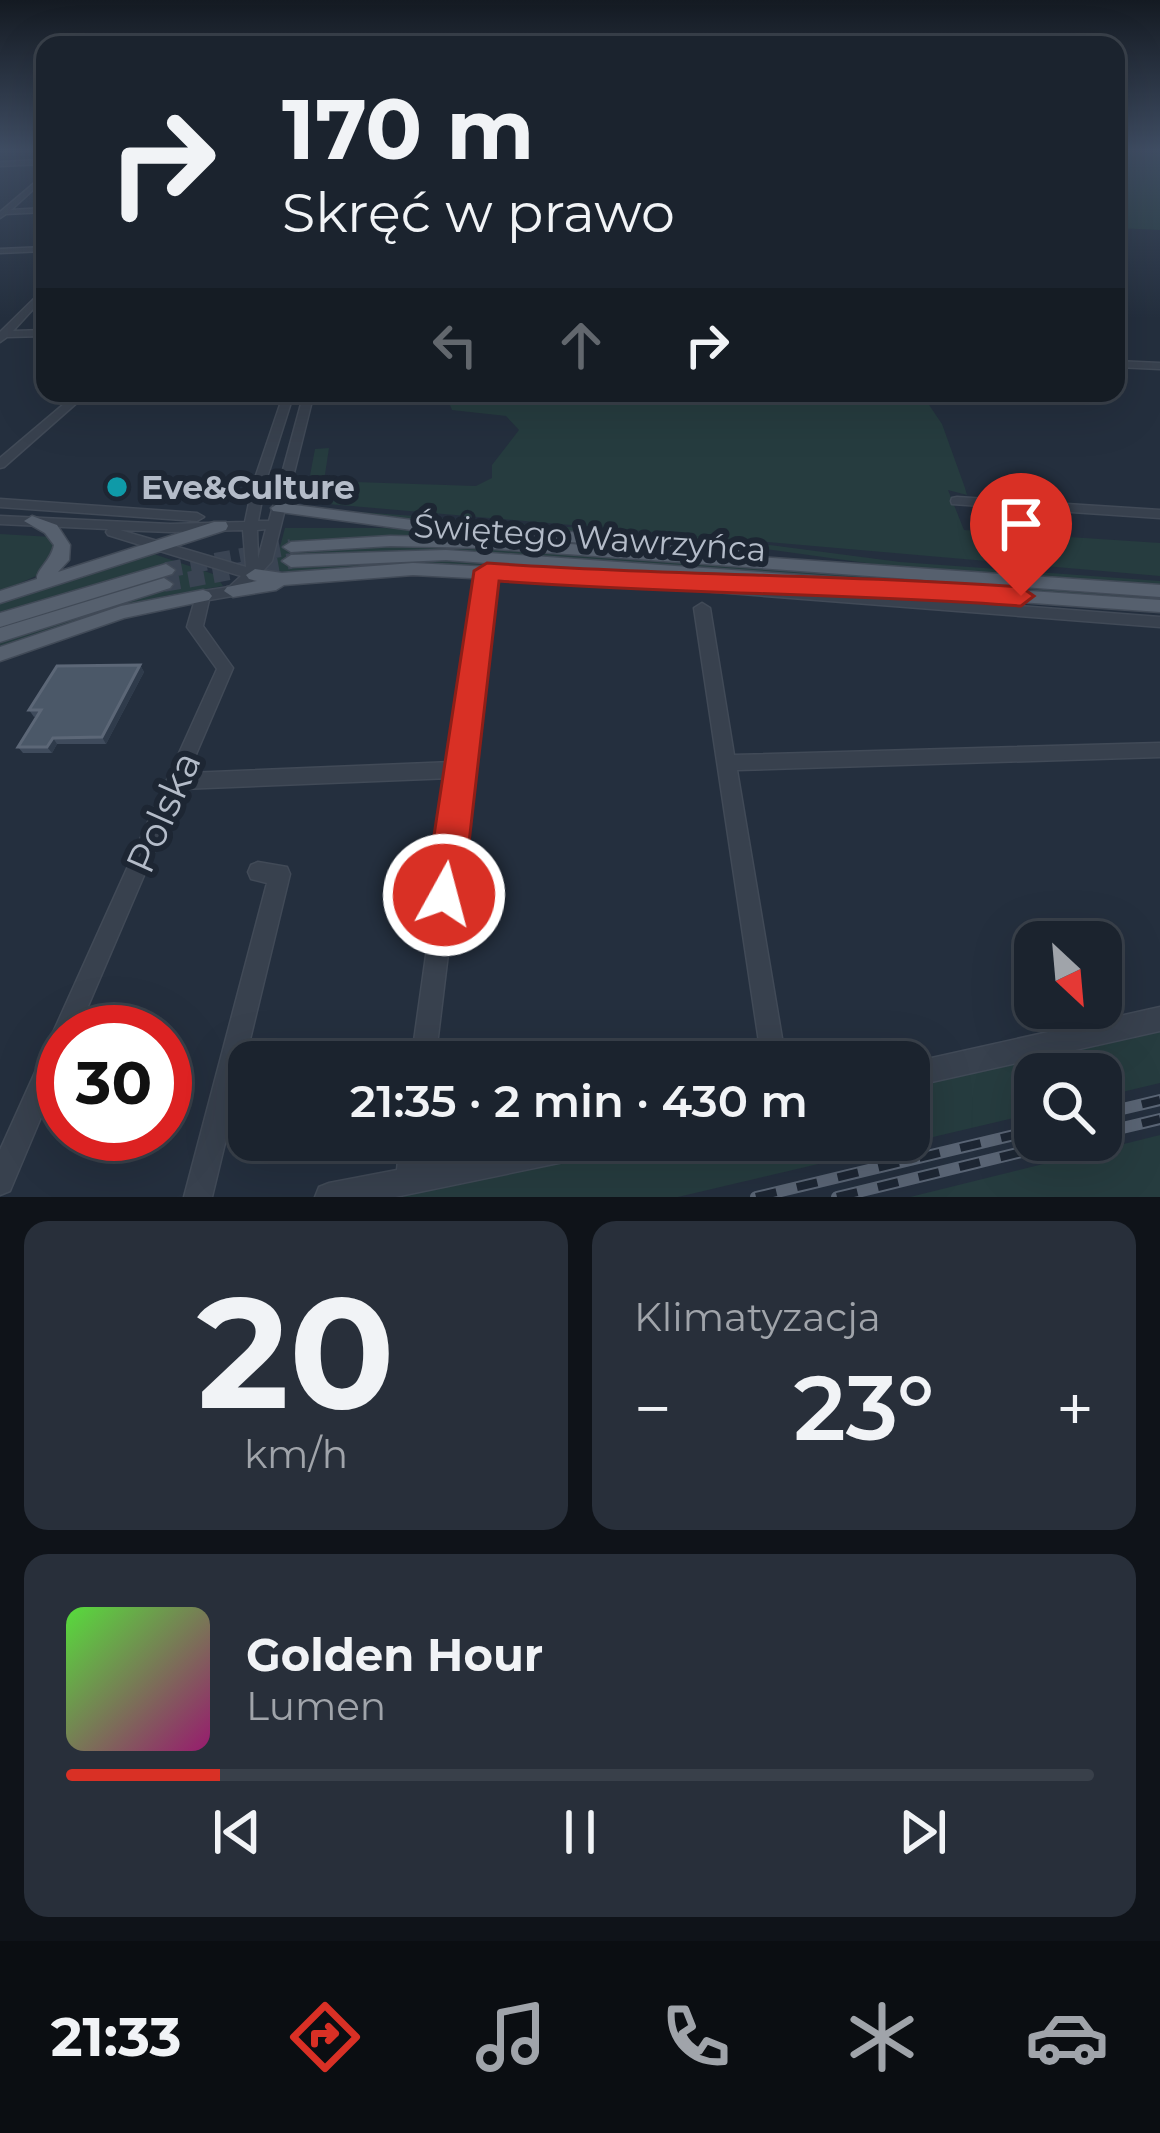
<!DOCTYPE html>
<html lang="pl">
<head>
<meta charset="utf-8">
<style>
	:root { --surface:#1b232e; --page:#282f3a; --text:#f1f3f6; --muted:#a0a4aa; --line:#39404a; --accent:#d93025 }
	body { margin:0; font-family:Montserrat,sans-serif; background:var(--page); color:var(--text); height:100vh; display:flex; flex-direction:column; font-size:45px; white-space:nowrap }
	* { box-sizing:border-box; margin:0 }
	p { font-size:39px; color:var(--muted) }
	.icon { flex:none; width:66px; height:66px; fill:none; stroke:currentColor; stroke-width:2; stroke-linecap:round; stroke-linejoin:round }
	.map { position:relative; height:1197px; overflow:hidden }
	.panel { display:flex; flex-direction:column; gap:24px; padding:24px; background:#0f1319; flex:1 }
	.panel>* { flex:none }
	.guide { position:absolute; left:36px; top:36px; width:1089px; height:366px; border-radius:24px; box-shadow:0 12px 48px #0002,0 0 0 3px var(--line); background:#1b232e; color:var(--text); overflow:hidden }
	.needle { width:78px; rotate:154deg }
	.buttons { position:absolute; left:1014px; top:921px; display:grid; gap:24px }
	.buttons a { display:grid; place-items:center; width:108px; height:108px; border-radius:24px; background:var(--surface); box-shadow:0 12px 48px #0002,0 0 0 3px var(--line); font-size:60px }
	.speed { position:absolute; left:36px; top:1005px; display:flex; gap:24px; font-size:60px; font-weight:700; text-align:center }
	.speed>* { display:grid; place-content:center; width:156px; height:156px; border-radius:50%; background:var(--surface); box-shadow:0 12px 48px #0002,0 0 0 3px var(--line); line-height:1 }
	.speed .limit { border:18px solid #d22; background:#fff; color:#111 }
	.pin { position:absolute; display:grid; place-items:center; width:102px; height:102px; color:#fff; margin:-123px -51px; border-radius:50% 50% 50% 0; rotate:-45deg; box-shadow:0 0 12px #0007 }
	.pin .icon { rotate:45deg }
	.me { position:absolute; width:132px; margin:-66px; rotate:7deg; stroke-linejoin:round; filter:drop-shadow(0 0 9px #0008) }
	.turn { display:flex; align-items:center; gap:42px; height:252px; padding:0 48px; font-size:54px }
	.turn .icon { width:156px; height:156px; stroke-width:2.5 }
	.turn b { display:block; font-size:84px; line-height:102px }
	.lanes { display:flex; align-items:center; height:114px; padding:0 48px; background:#0003; justify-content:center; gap:60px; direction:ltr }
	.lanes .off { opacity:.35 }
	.big { font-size:90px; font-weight:600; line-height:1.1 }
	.panel .widget { flex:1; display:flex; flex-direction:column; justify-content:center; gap:18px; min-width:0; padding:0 42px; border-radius:24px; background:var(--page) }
	.panel .dial { align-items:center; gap:0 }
	.dial b { font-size:156px; line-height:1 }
	.song { display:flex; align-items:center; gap:36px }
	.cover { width:144px; height:144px; border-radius:18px; background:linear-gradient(135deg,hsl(110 70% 55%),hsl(320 70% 35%)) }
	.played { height:12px; border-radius:6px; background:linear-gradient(90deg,var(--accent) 15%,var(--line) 15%) }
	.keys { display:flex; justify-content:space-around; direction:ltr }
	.heat { display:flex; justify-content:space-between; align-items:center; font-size:66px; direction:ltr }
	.panel .tiles { flex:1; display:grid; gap:24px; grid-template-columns:1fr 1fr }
	.widget:last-child { grid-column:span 2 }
	.trip { position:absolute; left:228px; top:1041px; width:702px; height:120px; border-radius:24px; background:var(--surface); box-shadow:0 12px 48px #0002,0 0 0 3px var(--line); font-weight:600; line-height:120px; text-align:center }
	.tab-bar { display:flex; height:192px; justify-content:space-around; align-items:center; background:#0b0e12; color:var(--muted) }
	.tab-bar .icon { width:84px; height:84px }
	.tab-bar .active { color:var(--accent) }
	.tab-bar b { font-size:54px; color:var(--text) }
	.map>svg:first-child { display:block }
	.green { fill:#263c3f }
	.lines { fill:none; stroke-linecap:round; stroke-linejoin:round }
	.major-tunnel { stroke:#3a4453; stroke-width:16; stroke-dasharray:16 9; stroke-linecap:butt }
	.minor-casing { stroke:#414a57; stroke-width:3 }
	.major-casing { stroke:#414a57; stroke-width:3 }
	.minor { fill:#38414e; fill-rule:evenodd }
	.major { fill:#56606e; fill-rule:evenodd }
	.rail-casing { stroke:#5a6575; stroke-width:12 }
	.rail { stroke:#1d2633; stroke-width:8; stroke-dasharray:21; stroke-linecap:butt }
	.wall { fill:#3f4b5c }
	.shaded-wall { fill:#2f3b4b }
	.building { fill:#4b5868; stroke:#5c6777; stroke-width:3 }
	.route { fill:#d93025; stroke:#8d1f18; stroke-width:3 }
	.culture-dot { fill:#0f9aa8; stroke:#1d2633; stroke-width:4.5 }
	.labels { text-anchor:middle; stroke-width:12; stroke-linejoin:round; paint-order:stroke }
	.poi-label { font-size:33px; font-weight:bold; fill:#b4bcc9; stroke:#1d2633; text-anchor:start }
	.street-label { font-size:33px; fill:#b4bcc9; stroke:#1d2633 }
	.near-street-label { font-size:39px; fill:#b4bcc9; stroke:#1d2633 }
</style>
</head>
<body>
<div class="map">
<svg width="1160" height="1197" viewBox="0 0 1160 1197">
	<rect width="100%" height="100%" fill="#242f3e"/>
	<!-- green -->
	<path class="green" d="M1116,151L1160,154V230L1116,228Z
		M445,393H921L942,424L965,488L967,495L948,490L964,530L1160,543V576L305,502L315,449L329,448L324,481L476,486L492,478V465L519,430L506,416L452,410Z
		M316,509L708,537L900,562L1160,581V586L902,568L709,541L312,514Z
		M285,528H386L757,557L425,535L304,541L290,543L291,552L388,546L486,549L1160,596V601L442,550L291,556L429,559L745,582L467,565L284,572L274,569Z
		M0,534L52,537L57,546L45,572L0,592Z
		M145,551L216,575L223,586L164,596L0,649V641L165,589L166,578L0,629L167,565L0,614V601Z
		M1160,1028V1083L1101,1097V1074H1035V1113L678,1197H387L647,1140H909V1083Z
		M1160,1135V1197H910Z"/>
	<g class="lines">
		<!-- major-tunnel -->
		<path class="major-tunnel" d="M166,570L291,547
			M164,584L291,561"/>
		<defs>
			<path id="minor" d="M45,160V164L0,166V162Z
				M45,174V179L11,210L45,208V212L6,214L0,218V212Z
				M45,247V251L0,253V249Z
				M45,288V296L13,331L45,330V336L7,337L0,342V332Z
				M1116,361L1160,363V369L1116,367Z
				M77,393H88L4,467L0,468V458Z
				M284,393H294L265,484L258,521H269L304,393H314L272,561L262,572L260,578L254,580L238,595L209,600L203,626L233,668L188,773L453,762L480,571L482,568H492L494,571L435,1062H411L451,778L181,789L77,1032H63V1065L10,1191L0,1195V1150L217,669L187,627L196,596L203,591L229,587L241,576L108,535L106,532L108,529L0,524V516L170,524L245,522L253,484ZM266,529L258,559L257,530ZM120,530L170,532L243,530L246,567Z
				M957,497L1160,510V518L952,504L951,501L952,498Z
				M0,499L197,513L204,517L197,521L0,507Z
				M708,582L1160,617V627L703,591L701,587Z
				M702,603L710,608L734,755L1160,743V757L737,770L786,1062H762L694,608Z
				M258,862L287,867L290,874L212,1197H184L267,883L251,879L248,872L251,865Z
				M1160,1007V1031L909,1087V1063Z
				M400,1140H426L424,1164L542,1140H620L616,1149L607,1153L395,1197H315L319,1187L329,1183L397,1170Z"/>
			<path id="major" d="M279,503L412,520L742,545L750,550L742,555L412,530L273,511L271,508Z
				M32,516L57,525L70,545L69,560L58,572L214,522H226L228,526L226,530L0,603V591L37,579C36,570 51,561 54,545L45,533L24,521Z
				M390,536L483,538L1160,585V597L483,548L390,546L291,552L283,547L291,542Z
				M446,550L1160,600V612L725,581L728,585L719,591L413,575L284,585L276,590L233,597L224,591L227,587L257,581L249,579L246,575L255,569L282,573L413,563L664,576L446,560L291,567L282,561L291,555Z
				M166,564L175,570L172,574L0,627V613Z
				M164,578L173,584L170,588L0,642V628Z
				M203,590L209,592L212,596L209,600L124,618L0,661V647L121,606Z"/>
		</defs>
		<!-- minor casing -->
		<use href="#minor" class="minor-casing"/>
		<!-- major casing -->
		<use href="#major" class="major-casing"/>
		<!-- minor -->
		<use href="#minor" class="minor"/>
		<!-- major -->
		<use href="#major" class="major"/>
		<defs>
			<path id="rail" d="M1101,1114L1160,1100
				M1101,1133L1160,1119
				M756,1197L1035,1130
				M837,1197L1071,1140"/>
		</defs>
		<!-- rail casing -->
		<use href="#rail" class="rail-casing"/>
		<!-- rail -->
		<use href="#rail" class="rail"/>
	</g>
	<!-- wall -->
	<path class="wall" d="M140,665L144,672L106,744H57L52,753H23L18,747L37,716L34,717L29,710Z"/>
	<!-- shaded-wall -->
	<path class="shaded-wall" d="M140,665L144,672L106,744L102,737Z
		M53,738L57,744L52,753L47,747Z"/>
	<!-- building -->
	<path class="building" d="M140,665L102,737L53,738L47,747H18L41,710H29L57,666Z"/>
	<!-- sky -->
	<linearGradient id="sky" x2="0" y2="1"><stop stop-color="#141a22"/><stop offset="0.47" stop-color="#3f4d63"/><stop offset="1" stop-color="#3f4d63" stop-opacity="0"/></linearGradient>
	<rect width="1160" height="318" fill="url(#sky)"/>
	<!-- route -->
	<path class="route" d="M487,563C665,576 843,574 1021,587L1034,596L1021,606C847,593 673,594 499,581L463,895L458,908L444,914L430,908L425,895L474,571Z"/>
	<!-- markers -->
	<circle class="culture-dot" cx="117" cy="487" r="12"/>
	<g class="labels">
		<!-- poi labels -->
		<g class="poi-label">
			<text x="141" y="499">Eve&amp;Culture</text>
		</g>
		<!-- street labels -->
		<g class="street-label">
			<text transform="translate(590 537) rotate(4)" y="12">Świętego Wawrzyńca</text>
		</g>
		<!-- near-street labels -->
		<g class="near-street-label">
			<text transform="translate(163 812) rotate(-66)" y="14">Polska</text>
		</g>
	</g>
</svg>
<div class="buttons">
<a><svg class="needle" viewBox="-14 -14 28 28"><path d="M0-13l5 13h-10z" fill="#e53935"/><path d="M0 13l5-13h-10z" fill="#a0a4aa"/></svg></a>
<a><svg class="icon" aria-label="search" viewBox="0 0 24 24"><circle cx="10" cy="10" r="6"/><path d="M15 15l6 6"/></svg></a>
</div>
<div class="speed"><div class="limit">30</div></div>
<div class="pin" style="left:1021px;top:596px;background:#d93025"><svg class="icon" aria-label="arrive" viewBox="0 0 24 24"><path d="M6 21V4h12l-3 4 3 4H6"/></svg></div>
<svg class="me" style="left:444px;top:895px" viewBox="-20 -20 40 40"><circle r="17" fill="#d93025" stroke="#fff" stroke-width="3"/><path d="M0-11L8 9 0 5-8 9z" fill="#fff"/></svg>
<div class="trip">21:35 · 2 min · 430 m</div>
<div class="guide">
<div class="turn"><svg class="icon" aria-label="right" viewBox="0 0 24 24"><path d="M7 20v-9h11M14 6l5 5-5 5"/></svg><div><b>170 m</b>Skręć w prawo</div></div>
<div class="lanes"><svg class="icon off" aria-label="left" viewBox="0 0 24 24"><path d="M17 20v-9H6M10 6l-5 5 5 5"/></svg><svg class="icon off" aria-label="ahead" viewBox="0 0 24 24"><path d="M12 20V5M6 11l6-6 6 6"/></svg><svg class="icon" aria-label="right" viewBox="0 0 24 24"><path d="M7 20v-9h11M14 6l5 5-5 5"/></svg></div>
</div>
</div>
<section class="panel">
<div class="tiles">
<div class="widget dial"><b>20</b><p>km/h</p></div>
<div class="widget"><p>Klimatyzacja</p>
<div class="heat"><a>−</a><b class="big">23°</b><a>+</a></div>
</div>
<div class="widget">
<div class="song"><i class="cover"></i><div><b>Golden Hour</b><p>Lumen</p></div></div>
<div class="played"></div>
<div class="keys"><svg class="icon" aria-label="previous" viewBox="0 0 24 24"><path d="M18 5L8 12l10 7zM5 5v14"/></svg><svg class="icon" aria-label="pause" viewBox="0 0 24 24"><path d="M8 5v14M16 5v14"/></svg><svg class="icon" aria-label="next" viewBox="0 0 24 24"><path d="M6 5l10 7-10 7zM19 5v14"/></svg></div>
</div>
</div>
</section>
<nav class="tab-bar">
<b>21:33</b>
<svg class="icon active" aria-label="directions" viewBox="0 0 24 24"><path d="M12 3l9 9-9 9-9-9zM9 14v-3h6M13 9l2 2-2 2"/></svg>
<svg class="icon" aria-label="music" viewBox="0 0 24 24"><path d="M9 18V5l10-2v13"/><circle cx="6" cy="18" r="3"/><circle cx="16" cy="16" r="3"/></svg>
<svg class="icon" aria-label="phone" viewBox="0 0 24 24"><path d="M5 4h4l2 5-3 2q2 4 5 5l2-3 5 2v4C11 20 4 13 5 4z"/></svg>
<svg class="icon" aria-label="climate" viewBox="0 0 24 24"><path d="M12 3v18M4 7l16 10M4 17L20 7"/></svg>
<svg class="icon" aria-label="car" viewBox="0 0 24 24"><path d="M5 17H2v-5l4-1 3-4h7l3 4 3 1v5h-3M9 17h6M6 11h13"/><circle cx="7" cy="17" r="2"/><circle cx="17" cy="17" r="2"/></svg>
</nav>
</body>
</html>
